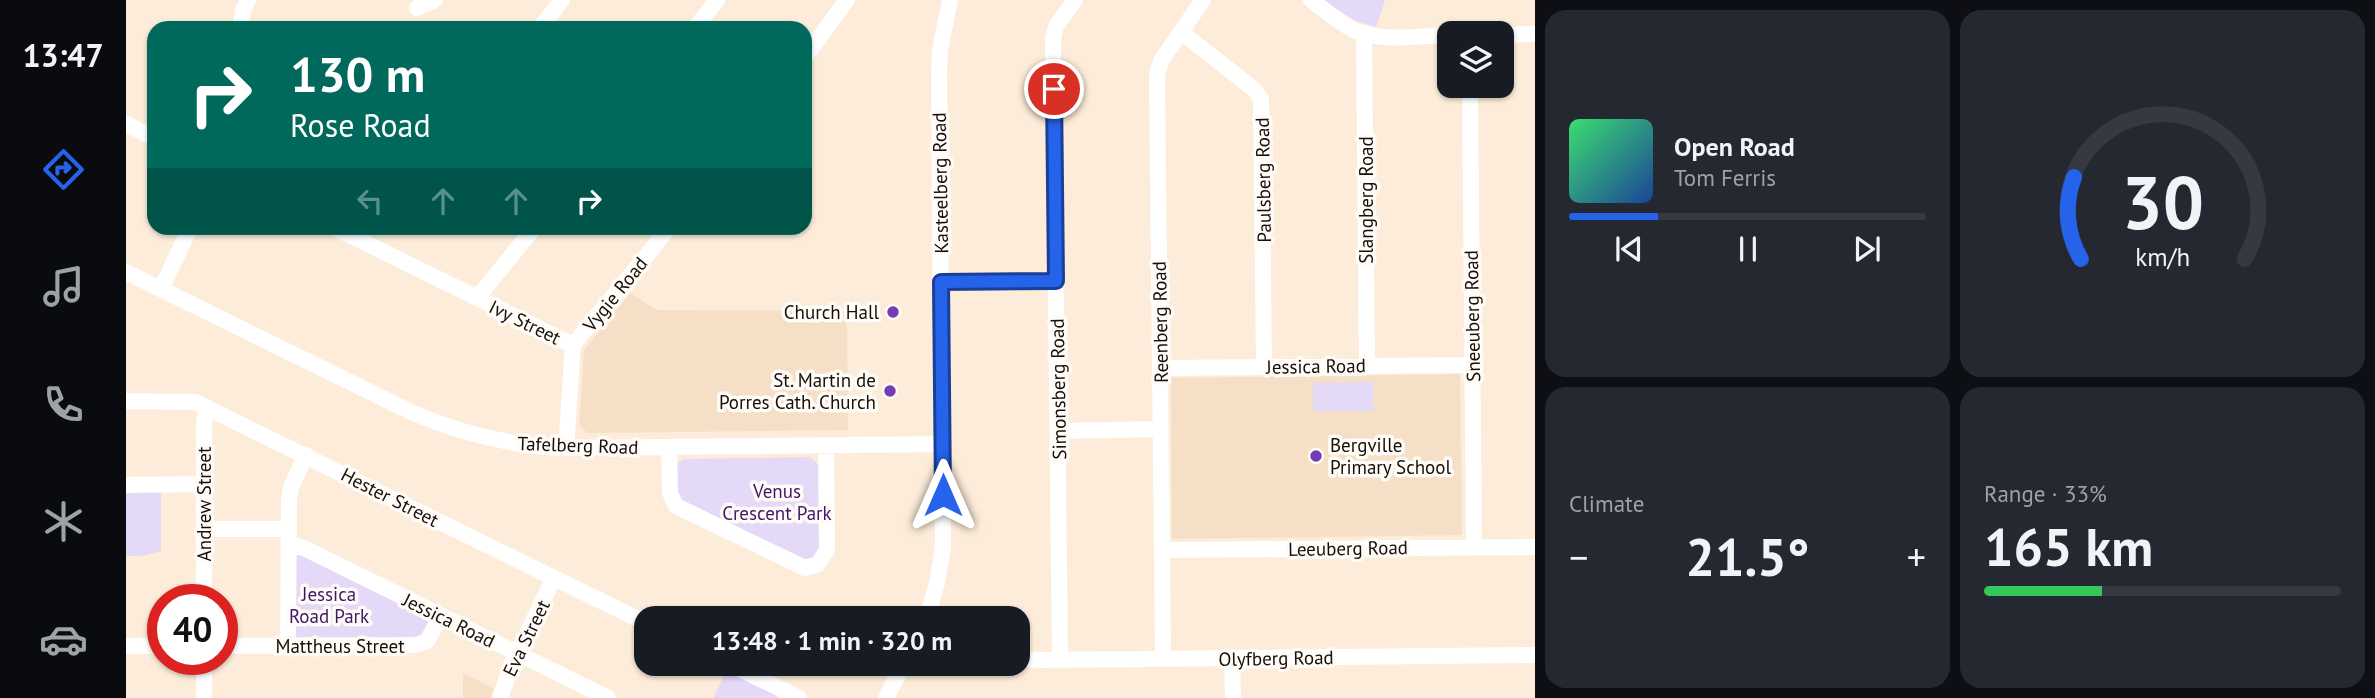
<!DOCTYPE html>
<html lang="en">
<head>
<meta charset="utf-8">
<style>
	:root { --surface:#171b24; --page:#242831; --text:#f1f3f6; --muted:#9ea1a6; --line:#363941; --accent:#2563eb }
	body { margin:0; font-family:"PT Sans",sans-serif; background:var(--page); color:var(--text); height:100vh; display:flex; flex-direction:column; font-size:26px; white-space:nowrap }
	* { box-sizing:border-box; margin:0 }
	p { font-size:23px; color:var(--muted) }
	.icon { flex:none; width:38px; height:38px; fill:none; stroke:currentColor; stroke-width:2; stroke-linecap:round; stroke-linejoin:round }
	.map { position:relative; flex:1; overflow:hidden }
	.sheet { display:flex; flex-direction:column; gap:10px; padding:10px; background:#0d0f14; width:840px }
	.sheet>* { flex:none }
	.banner { position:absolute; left:21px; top:21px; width:665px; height:214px; border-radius:21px; box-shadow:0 2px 5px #0004; background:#00695c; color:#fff; overflow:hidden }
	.tools { position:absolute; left:1311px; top:21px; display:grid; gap:14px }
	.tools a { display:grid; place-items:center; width:77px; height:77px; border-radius:14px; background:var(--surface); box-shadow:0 2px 5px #0004; font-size:35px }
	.speed { position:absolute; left:21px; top:584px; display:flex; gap:14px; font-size:35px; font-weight:700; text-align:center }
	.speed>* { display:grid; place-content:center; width:91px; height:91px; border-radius:50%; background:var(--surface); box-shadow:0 2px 5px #0004; line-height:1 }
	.speed .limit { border:10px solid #d22; background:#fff; color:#111 }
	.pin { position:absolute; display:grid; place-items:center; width:60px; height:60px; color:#fff; margin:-30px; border:4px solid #fff; border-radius:50%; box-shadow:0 2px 7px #0007 }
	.me { position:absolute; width:77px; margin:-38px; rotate:0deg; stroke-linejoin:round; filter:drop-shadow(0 0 5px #0008) }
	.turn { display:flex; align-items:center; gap:24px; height:147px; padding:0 28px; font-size:32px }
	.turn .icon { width:91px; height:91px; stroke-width:2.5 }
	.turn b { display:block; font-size:49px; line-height:60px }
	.lanes { display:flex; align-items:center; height:66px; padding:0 28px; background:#0003; justify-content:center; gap:35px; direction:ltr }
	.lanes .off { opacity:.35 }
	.big { font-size:52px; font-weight:600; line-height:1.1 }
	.sheet .tile { flex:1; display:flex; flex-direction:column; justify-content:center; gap:10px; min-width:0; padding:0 24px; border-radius:21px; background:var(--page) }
	.sheet .dial { align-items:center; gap:0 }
	.dial svg { height:182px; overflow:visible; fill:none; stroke:var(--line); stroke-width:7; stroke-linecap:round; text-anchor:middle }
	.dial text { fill:var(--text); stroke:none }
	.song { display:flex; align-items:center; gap:21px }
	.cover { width:84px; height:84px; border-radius:10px; background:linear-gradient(135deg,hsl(140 70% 55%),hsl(220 70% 35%)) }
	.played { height:7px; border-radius:4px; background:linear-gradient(90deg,var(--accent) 25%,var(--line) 25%) }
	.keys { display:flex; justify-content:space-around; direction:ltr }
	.heat { display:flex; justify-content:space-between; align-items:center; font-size:38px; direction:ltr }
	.charge { height:10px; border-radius:5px; background:linear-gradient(90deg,#34c759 33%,var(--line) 0) }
	.sheet .tiles { flex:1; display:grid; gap:10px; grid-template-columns:repeat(2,1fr) }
	.trip { position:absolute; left:508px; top:606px; width:396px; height:70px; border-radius:21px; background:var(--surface); box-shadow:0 2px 5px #0004; font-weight:600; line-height:70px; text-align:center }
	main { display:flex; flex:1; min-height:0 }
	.dock { display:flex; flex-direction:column; width:126px; justify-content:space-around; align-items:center; background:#090b0e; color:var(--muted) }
	.dock .icon { width:49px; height:49px }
	.dock .on { color:var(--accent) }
	.dock b { font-size:32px; color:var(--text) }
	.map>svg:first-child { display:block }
	.built { fill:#f5e0c7 }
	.green { fill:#e4daf7 }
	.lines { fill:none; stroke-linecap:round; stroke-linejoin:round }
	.minor { stroke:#fff; stroke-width:16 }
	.route-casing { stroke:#184099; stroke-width:18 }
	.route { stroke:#2563eb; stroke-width:12 }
	.poi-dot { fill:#743db4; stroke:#fffbf7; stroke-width:2.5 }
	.labels { text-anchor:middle; stroke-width:7; stroke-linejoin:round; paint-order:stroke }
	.street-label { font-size:19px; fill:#150f09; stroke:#fffbf7 }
	.poi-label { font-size:19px; fill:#150f09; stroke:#fffbf7; text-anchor:end }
	.park-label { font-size:19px; fill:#3f1669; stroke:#fffbf7 }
</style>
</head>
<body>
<main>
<nav class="dock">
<b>13:47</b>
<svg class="icon on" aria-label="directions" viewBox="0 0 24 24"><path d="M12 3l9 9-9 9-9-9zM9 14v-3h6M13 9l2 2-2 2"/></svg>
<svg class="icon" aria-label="music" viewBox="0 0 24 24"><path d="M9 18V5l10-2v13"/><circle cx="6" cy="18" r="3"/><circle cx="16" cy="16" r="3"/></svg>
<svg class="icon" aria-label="phone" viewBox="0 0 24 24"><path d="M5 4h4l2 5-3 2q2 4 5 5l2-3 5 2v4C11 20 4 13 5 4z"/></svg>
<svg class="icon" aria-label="climate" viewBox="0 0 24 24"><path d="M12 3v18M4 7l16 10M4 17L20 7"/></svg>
<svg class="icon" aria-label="car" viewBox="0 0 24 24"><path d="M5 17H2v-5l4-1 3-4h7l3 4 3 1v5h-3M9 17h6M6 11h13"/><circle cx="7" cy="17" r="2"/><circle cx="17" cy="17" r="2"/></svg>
</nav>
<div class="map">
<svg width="1409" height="698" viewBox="0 0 1409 698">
	<rect width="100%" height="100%" fill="#fcecd9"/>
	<!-- built -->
	<path class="built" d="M504,293L531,310L721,311L722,430L461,433L453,424L458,350Z
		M1334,374L1336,535L1046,539L1045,378Z
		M337,673L367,688L365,698H337Z"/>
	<!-- green -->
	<path class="green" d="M1197,0H1259L1250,27L1228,20Z
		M1247,382V411H1187V383Z
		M684,457L696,468V550L683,563L551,499L548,466L558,459Z
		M0,489H35V551L16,556H0Z
		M175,553L304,618L306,622L296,640L171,638L169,636L170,556Z
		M602,668L650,694L651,698H587Z"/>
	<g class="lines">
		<!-- minor -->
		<path class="minor" d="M1185,0C1199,10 1214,24 1230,31C1257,42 1294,36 1323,35
			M291,8L309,0
			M115,28L117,10L122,0
			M414,28L436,0
			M569,28L591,0
			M1055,32L1129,90L1135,99L1138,367
			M1238,33L1241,366
			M1376,35L1409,34
			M679,57L721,0
			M1344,86L1348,547
			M0,124L28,138
			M209,228L447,345
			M0,272L285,412C335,434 385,446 440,448L816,444
			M815,282L930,281
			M35,289L64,228
			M351,298L408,228
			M1034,368L1346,365
			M0,401L69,402L520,623
			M932,431L1035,429
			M543,447L544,493L550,506L679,568L692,564L701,550L700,445
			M440,448L447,345L543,228
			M0,485L78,484
			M78,529H163
			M163,544L178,548L482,698
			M1036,550L1409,547
			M78,600V425L80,407
			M801,618L811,583L817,547L813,75L814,50L824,0
			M0,646H37
			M96,646L290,645L301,641L315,616
			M162,646L163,499L165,487L180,455
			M891,658L912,660L1409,655
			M1037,658L1031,75L1035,61L1077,0
			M1106,658L1107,698
			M934,659L927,39L930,26L949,0
			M78,660V698
			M602,663L673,698
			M374,698L386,664L428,578
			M760,698L778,663"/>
	</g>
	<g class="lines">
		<defs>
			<path id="route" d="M817,495L815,282L930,281L928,89"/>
		</defs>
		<!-- route casing -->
		<use href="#route" class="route-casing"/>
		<!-- route -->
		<use href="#route" class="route"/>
	</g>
	<!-- markers -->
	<g class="poi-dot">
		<circle cx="767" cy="312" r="7"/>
		<circle cx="764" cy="391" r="7"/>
		<circle cx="1190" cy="456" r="7"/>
	</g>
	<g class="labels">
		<!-- street labels -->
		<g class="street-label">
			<text transform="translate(1137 180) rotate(-91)" y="7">Paulsberg Road</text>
			<text transform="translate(814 183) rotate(-91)" y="7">Kasteelberg Road</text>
			<text transform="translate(1240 200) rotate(-90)" y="7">Slangberg Road</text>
			<text transform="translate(489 294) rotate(-51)" y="7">Vygie Road</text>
			<text transform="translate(1346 316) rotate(-91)" y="7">Sneeuberg Road</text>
			<text transform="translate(399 322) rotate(26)" y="7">Ivy Street</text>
			<text transform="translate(1034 322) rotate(-91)" y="7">Reenberg Road</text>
			<text transform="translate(1190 366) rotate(-1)" y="7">Jessica Road</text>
			<text transform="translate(932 389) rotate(-91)" y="7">Simonsberg Road</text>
			<text transform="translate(452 445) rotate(2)" y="7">Tafelberg Road</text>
			<text transform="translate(264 497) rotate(27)" y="7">Hester Street</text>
			<text transform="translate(78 504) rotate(-90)" y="7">Andrew Street</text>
			<text transform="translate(1222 548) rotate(-1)" y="7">Leeuberg Road</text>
			<text transform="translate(323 620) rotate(26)" y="7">Jessica Road</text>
			<text transform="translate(400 638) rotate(-64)" y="7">Eva Street</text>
			<text x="214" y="653">Mattheus Street</text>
			<text transform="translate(1150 658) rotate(-1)" y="7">Olyfberg Road</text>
		</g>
		<!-- poi labels -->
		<g class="poi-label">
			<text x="753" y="319">Church Hall</text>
			<text x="750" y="387">St. Martin de<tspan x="750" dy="22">Porres Cath. Church</tspan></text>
			<text x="1204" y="452" text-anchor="start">Bergville<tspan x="1204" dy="22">Primary School</tspan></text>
		</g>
		<!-- park labels -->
		<g class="park-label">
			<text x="651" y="498">Venus<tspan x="651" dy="22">Crescent Park</tspan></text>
			<text x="203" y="601">Jessica<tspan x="203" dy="22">Road Park</tspan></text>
		</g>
	</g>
</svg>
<div class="tools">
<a><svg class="icon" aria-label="layers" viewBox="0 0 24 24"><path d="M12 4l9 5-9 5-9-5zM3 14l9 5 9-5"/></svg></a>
</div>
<div class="speed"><div class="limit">40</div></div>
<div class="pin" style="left:928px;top:89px;background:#d93025"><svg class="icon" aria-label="arrive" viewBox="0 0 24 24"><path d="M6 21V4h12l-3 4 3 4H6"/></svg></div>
<svg class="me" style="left:817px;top:495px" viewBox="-20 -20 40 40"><path d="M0-17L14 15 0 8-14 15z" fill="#2563eb" stroke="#fff" stroke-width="4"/></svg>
<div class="trip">13:48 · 1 min · 320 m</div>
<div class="banner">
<div class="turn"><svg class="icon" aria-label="right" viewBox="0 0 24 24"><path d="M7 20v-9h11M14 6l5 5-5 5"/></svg><div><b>130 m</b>Rose Road</div></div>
<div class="lanes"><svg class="icon off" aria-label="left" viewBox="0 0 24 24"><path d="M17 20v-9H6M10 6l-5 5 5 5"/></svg><svg class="icon off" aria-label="ahead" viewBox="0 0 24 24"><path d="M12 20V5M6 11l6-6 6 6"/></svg><svg class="icon off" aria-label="ahead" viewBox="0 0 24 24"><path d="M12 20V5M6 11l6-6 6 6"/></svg><svg class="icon" aria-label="right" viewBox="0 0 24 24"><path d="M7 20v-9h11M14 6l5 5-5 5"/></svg></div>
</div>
</div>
<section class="sheet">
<div class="tiles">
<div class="tile">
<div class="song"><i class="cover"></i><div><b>Open Road</b><p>Tom Ferris</p></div></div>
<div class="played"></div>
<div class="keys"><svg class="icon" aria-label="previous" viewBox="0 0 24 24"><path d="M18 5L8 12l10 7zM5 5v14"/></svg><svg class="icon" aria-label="pause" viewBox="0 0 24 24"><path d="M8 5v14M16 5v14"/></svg><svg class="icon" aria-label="next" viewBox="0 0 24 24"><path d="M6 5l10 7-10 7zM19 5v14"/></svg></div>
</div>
<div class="tile dial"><svg viewBox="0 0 100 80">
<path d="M14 69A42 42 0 1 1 86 69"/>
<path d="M14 69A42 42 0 0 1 11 33" stroke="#2563eb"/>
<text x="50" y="56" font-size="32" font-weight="700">30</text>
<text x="50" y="72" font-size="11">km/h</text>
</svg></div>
<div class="tile"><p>Climate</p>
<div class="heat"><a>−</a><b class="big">21.5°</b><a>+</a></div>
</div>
<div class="tile"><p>Range · 33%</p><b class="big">165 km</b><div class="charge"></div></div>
</div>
</section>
</main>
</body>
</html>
